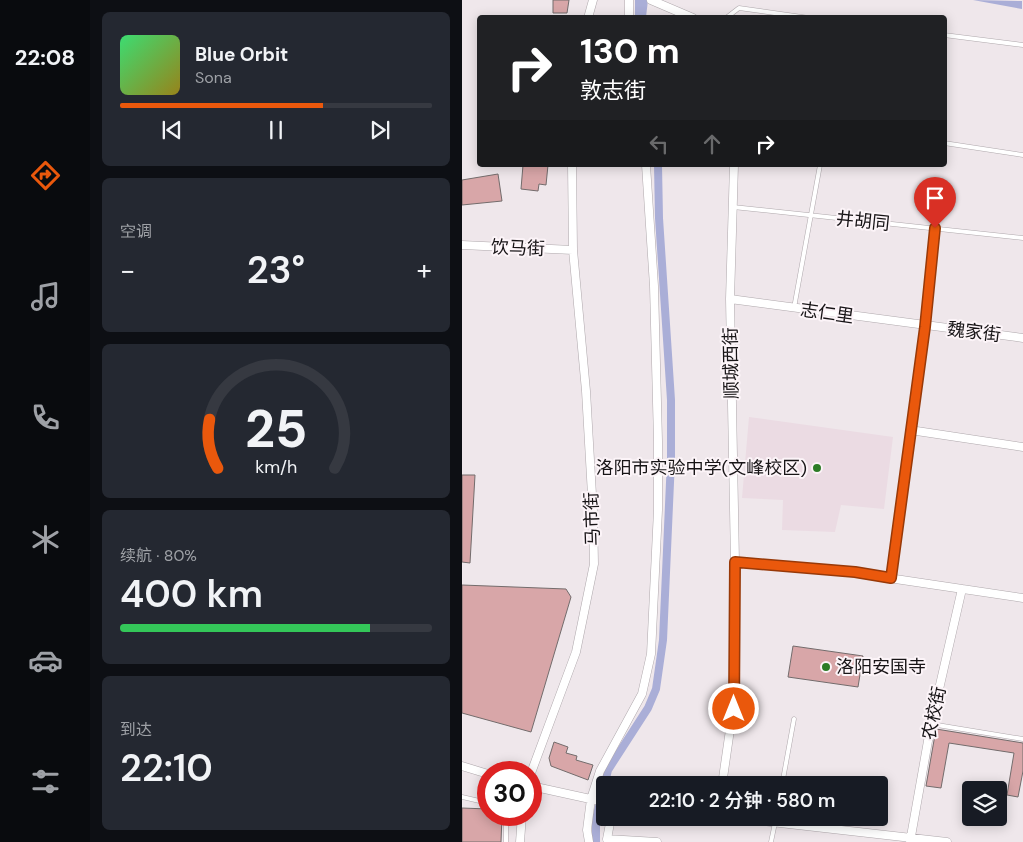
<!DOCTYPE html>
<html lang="zh">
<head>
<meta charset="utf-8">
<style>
	:root { --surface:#171b24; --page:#242831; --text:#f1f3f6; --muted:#9ea1a6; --line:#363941; --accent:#ea580c }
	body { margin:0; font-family:"DM Sans","Noto Sans SC",sans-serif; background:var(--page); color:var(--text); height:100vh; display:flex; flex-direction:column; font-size:19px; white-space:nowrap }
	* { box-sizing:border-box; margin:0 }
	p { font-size:16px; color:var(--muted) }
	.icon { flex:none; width:28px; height:28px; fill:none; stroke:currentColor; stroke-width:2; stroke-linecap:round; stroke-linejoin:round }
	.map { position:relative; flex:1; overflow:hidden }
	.drawer { display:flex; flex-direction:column; gap:12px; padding:12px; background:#0d0f14; width:372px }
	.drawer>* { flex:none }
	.guide { position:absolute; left:15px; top:15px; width:470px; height:152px; border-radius:5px; box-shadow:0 2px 12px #0003; background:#202124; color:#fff; overflow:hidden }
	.tools { position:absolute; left:500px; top:781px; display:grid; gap:10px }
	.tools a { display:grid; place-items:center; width:45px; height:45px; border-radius:5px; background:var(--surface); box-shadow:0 2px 12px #0003; font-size:25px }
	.speed { position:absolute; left:15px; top:761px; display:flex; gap:10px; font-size:25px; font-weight:700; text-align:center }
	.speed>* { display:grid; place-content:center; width:65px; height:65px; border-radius:50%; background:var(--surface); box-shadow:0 2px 12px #0003; line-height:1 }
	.speed .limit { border:8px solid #d22; background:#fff; color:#111 }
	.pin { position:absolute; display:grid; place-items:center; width:42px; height:42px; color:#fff; margin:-51px -21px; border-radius:50% 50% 50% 0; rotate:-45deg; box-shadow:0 0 5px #0007 }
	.pin .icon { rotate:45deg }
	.me { position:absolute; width:55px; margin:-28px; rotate:0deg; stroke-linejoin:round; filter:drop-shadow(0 0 4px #0008) }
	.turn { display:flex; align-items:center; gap:18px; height:105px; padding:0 20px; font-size:22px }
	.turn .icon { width:65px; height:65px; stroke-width:2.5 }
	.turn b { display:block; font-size:35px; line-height:42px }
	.lanes { display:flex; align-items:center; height:48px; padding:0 20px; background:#0003; justify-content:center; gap:25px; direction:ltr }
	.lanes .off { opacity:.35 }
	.big { font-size:38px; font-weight:600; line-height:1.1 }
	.drawer .widget { flex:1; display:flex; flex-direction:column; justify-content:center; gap:8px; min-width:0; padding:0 18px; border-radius:8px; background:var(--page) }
	.drawer .dial { align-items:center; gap:0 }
	.dial svg { height:130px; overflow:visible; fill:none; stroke:var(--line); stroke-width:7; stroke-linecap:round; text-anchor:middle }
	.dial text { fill:var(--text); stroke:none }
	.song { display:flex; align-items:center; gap:15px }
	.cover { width:60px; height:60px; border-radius:8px; background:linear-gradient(135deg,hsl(140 70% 55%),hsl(50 70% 35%)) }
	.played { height:5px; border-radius:2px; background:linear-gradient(90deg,var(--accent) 65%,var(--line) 65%) }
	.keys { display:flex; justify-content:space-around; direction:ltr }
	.heat { display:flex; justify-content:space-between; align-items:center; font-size:28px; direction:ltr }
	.charge { height:8px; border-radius:4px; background:linear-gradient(90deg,#34c759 80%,var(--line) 0) }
	.trip { position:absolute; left:134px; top:776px; width:292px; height:50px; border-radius:5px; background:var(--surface); box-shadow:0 2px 12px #0003; font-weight:600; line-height:50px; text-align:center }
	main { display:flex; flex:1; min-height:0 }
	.menu { display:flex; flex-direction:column; width:90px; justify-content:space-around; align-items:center; background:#090b0e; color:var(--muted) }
	.menu .icon { width:35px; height:35px }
	.menu .selected { color:var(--accent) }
	.menu b { font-size:22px; color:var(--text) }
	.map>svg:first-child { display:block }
	.built { fill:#ebdbe3 }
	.water { fill:#aaaed7 }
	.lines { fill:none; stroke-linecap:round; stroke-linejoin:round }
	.canal { stroke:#aaaed7; stroke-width:8 }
	.building { fill:#d8a6a8; stroke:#736c6c }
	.lane-casing { stroke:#afa8ac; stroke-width:5 }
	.street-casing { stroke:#afa8ac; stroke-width:9 }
	.lane { stroke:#fff; stroke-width:4 }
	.street { stroke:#fff; stroke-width:8 }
	.route-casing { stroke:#983908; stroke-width:12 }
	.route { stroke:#ea580c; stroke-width:9 }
	.poi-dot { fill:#2c7c26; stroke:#fcf4f8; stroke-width:2 }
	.labels { text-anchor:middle; stroke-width:4; stroke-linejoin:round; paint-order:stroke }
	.street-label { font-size:18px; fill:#171416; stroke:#fcf4f8 }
	.poi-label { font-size:18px; fill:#171416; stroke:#fcf4f8; text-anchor:end }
</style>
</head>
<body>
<main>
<nav class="menu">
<b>22:08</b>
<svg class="icon selected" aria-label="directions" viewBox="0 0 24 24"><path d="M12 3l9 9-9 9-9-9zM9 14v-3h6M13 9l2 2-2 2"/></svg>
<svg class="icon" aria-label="music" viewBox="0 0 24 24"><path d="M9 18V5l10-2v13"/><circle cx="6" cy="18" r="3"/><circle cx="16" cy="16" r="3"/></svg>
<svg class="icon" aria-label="phone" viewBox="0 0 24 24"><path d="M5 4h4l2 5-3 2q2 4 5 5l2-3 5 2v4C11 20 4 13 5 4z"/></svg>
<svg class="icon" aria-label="climate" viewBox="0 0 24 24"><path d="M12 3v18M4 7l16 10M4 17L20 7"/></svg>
<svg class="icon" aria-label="car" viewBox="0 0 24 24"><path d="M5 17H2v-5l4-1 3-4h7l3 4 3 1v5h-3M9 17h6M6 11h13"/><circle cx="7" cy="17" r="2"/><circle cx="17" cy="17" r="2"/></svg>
<svg class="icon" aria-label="filters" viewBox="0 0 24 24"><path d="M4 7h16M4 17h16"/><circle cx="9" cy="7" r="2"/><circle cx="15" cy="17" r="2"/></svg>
</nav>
<section class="drawer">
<div class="widget">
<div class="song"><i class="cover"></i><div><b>Blue Orbit</b><p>Sona</p></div></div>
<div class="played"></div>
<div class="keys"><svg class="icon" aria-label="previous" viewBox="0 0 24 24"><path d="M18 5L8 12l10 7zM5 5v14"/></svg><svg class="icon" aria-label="pause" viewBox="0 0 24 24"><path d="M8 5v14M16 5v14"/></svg><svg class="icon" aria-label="next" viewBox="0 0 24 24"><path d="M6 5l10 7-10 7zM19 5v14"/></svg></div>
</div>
<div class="widget"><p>空调</p>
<div class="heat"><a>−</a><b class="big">23°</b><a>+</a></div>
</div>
<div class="widget dial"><svg viewBox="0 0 100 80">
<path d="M14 69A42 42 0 1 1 86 69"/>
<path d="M14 69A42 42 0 0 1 9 39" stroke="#ea580c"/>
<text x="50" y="56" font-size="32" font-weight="700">25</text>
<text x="50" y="72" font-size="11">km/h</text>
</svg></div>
<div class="widget"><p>续航 · 80%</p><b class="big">400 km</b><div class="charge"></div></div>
<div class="widget"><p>到达</p><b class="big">22:10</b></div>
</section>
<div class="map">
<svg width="561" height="842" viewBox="0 0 561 842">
	<rect width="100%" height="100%" fill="#efe7eb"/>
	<!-- built -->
	<path class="built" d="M287,417L431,437L422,509L379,505L373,532L320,530L321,500L280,498Z"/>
	<!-- water -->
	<path class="water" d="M173,0H186L184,17L173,18Z
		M511,0L560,1V9Z"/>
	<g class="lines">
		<!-- canal -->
		<path class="canal" d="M134,842V819L146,770L186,708L194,689L201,640L209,460V400L197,218L196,165"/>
	</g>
	<!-- building -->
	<path class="building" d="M91,0H107L105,13H91Z
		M61,165H86L84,185L77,184L76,191L59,189Z
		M36,174L40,201L0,205V180Z
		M0,475H13L8,563L0,562Z
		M0,585L104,589L109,597L69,732L0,713Z
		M331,646L401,656L396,687L326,677Z
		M474,729L561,743V771L556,797L545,795L552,753L487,743L479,788L464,786Z
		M92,742L106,747L104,753L115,756L114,760L131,765L126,780L89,766L87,758Z
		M0,808L26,809V815H40L39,842H0Z"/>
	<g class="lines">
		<defs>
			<path id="lane" d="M264,18L277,8L347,18
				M482,35L561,45
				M482,143L561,155
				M271,207L561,238
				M332,308L358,165
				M463,325L473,228
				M469,724L561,739
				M320,785L332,719
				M0,797L26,803
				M44,842V815
				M309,842L314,818"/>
			<path id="street" d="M167,0V18
				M189,0L231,18
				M126,18L131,0
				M0,245L111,250
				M268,299L561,338
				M448,430L561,447
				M273,562L393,573L561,598
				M429,578L463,327
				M0,766L26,774
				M69,773L114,652L132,564L131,512L124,391L111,250L110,165
				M260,785L271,709L273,562L268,299L272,165
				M69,786L142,802
				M149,818L145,839L195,842
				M274,818L485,842
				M58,842L60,815
				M127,842L125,830L129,799L138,771L180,694L189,654L196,510V441L192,286L184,165
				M448,842L469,724L500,589"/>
		</defs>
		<!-- lane casing -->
		<use href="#lane" class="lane-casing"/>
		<!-- street casing -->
		<use href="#street" class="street-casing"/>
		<!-- lane -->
		<use href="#lane" class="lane"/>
		<!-- street -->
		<use href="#street" class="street"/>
	</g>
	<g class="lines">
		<defs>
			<path id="route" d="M272,709L273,562L393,572L429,578L463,327L473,228"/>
		</defs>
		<!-- route casing -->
		<use href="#route" class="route-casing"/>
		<!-- route -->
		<use href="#route" class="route"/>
	</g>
	<!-- markers -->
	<g class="poi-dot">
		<circle cx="355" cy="468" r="5"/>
		<circle cx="364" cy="667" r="5"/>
	</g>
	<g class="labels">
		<!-- street labels -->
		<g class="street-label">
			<text transform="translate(401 221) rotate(6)" y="6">井胡同</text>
			<text transform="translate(56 248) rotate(2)" y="6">饮马街</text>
			<text transform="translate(365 313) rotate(8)" y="6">志仁里</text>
			<text transform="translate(512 332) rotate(7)" y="6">魏家街</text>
			<text transform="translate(269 363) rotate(-91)" y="6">顺城西街</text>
			<text transform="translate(130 519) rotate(-92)" y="6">马市街</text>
			<text transform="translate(472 713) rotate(-78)" y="6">农校街</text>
		</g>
		<!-- poi labels -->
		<g class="poi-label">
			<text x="345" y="474">洛阳市实验中学(文峰校区)</text>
			<text x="374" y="673" text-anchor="start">洛阳安国寺</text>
		</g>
	</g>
</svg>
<div class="tools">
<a><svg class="icon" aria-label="layers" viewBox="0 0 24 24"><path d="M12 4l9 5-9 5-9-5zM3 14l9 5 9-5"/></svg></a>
</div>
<div class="speed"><div class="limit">30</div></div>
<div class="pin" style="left:473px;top:228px;background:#d93025"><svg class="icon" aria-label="arrive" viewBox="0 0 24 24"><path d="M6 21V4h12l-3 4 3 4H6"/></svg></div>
<svg class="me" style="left:272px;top:709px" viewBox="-20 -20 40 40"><circle r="17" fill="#ea580c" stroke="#fff" stroke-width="3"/><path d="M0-11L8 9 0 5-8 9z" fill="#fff"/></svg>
<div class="trip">22:10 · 2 分钟 · 580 m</div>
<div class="guide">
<div class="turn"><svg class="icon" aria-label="right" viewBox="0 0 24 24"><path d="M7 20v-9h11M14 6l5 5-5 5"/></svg><div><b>130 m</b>敦志街</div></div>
<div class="lanes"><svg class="icon off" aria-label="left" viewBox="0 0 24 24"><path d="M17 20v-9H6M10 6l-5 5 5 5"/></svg><svg class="icon off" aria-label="ahead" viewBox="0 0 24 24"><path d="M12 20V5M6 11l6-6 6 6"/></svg><svg class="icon" aria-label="right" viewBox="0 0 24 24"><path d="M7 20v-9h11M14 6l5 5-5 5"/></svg></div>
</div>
</div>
</main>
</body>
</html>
